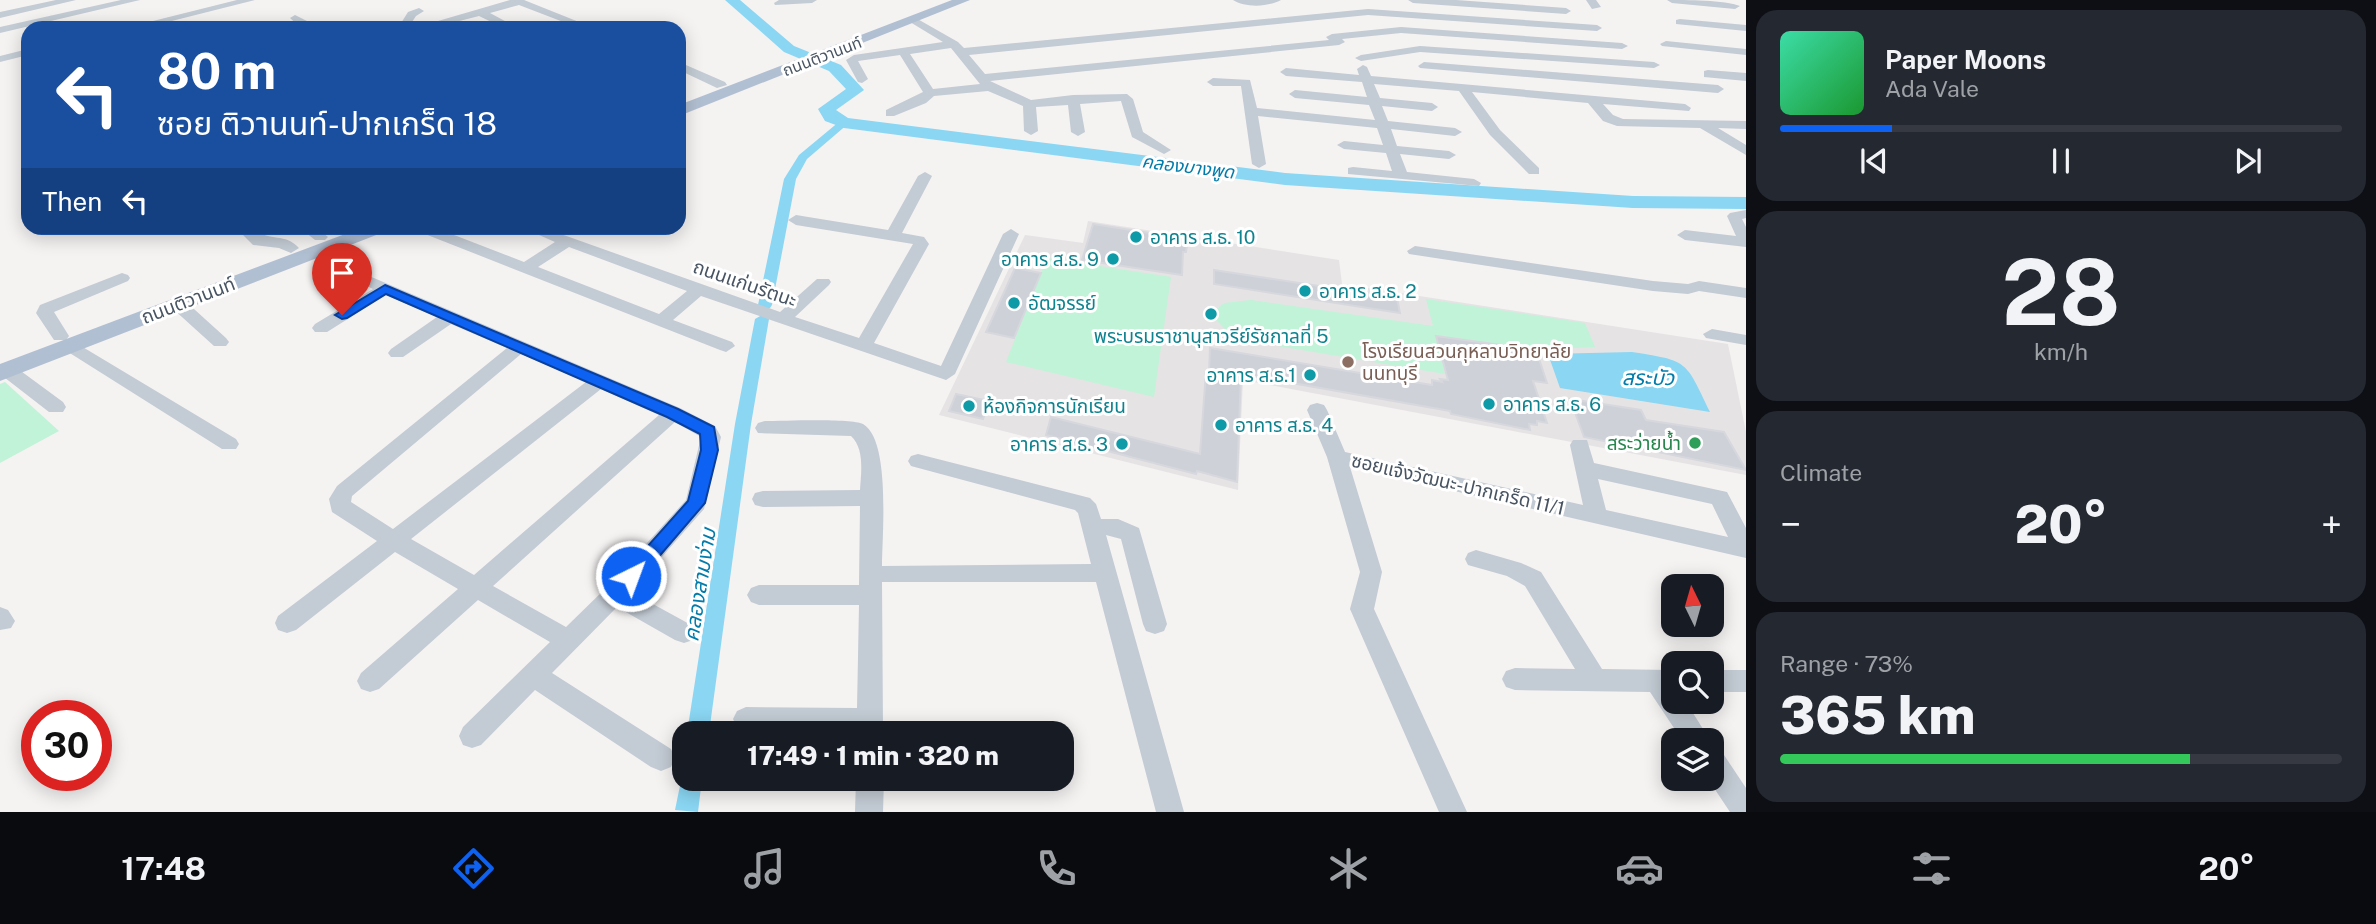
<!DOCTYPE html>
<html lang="en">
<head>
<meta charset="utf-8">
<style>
	:root { --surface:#171b24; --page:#242831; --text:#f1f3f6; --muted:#9ea1a6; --line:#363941; --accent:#0d62f4 }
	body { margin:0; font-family:"Public Sans","Noto Sans Thai",sans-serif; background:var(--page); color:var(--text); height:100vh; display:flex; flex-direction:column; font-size:26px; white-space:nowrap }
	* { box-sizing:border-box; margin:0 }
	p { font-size:23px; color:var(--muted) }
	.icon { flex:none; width:38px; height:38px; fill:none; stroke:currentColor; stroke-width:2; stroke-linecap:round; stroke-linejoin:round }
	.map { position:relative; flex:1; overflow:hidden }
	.drawer { display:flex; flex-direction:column; gap:10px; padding:10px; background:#0d0f14; width:630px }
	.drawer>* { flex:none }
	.banner { position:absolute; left:21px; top:21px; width:665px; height:214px; border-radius:21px; box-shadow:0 4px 18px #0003; background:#1a4fa0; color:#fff; overflow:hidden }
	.needle { width:46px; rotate:355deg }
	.controls { position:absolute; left:1661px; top:574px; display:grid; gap:14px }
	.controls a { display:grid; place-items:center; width:63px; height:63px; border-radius:14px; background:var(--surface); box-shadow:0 4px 18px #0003; font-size:35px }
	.speed { position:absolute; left:21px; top:700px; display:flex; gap:14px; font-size:35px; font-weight:700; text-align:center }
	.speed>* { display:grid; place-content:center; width:91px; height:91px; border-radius:50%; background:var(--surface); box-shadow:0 4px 18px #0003; line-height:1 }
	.speed .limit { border:10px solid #d22; background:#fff; color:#111 }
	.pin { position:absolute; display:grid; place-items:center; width:60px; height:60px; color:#fff; margin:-72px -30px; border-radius:50% 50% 50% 0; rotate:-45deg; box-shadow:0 0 7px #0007 }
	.pin .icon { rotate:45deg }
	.me { position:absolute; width:77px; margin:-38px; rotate:42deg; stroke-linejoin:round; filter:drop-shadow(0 0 5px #0008) }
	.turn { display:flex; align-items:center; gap:24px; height:147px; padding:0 21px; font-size:32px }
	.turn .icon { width:91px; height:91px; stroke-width:2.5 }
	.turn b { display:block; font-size:49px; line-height:60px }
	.then { display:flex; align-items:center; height:66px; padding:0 21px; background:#0003; gap:14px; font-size:26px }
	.big { font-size:52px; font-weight:800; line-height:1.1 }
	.drawer .widget { flex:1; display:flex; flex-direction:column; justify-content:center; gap:10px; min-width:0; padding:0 24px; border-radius:21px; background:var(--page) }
	.drawer .dial { align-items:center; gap:0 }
	.dial b { font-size:91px; line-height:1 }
	.song { display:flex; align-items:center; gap:21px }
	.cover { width:84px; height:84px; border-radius:10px; background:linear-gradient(135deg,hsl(160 70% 55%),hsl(130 70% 35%)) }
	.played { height:7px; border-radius:4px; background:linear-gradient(90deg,var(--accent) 20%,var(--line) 20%) }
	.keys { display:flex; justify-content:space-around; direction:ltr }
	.heat { display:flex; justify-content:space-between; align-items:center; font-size:38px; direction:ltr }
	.charge { height:10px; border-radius:5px; background:linear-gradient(90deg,#34c759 73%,var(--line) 0) }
	.trip { position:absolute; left:672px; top:721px; width:402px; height:70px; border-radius:21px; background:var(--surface); box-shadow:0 4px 18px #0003; font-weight:800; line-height:70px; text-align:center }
	.tab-bar { display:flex; height:112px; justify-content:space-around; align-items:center; background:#090b0e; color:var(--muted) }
	.tab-bar .icon { width:49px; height:49px }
	.tab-bar .selected { color:var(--accent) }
	.tab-bar b { font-size:32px; color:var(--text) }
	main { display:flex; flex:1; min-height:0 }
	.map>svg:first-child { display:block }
	.education { fill:#e6e3e4 }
	.green { fill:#c0f3d7 }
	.water { fill:#8ad6f3 }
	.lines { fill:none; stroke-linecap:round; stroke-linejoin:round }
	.canal { fill:#8ad6f3; fill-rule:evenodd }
	.river { fill:#8ad6f3; fill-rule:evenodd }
	.building { fill:#ced1d8; stroke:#d6d8de; stroke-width:2 }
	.minor { fill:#c3cbd4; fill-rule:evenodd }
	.major { fill:#b1bfd2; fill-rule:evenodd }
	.route { fill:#0d62f4; stroke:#08409f; stroke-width:2 }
	.culture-dot { fill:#0f9aa8; stroke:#fff; stroke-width:2.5 }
	.education-dot { fill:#8d6e63; stroke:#fff; stroke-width:2.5 }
	.leisure-dot { fill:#2e9e5b; stroke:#fff; stroke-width:2.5 }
	.labels { text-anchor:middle; stroke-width:6; stroke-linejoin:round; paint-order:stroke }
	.far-street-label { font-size:16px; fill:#485462; stroke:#fff }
	.far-water-label { font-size:18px; font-style:italic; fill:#037cab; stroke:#fff }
	.culture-label { font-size:19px; fill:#0d838f; stroke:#fff; text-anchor:start }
	.street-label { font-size:19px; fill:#485462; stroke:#fff }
	.education-label { font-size:19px; fill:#785e54; stroke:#fff; text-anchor:start }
	.leisure-label { font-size:19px; fill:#27864d; stroke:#fff; text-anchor:end }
	.water-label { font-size:21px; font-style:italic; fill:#037cab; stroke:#fff }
</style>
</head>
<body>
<main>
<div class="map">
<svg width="1746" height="812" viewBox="0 0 1746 812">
	<rect width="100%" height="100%" fill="#f5f2f2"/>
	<!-- education -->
	<path class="education" d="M1088,221L1339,260L1342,284L1728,344L1746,432V475L1243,380L1238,490L939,415L1025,235L1083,243Z"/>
	<!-- green -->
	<path class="green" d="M1047,258L1171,277L1154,397L1006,362Z
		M1426,299L1585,323L1595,347L1536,350L1436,336L1445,374L1254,342L1228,332L1216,320L1217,309L1224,303L1251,300L1433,326Z
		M5,382L59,431L0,463V384Z"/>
	<!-- water -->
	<path class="water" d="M1632,352C1689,361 1685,360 1710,412L1560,388L1548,354Z"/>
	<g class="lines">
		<!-- canal -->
		<path class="canal" d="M840,121L849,123L807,159L796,179L772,305L770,308H760L758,305L784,179L799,155Z
			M762,315L769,319L751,424L709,733H687L735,424L755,319Z
			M683,771L684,779H702L698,812L675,810Z"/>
		<!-- river -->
		<path class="river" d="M725,0H740L794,46L841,65L864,90L836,110L848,118L1285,173L1633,196L1746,197V209L1633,208L1285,185L844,128L825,121L818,109L846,89L829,71L784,52Z"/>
	</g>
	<!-- building -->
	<path class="building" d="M1093,224L1188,239L1186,252H1183L1182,275L1082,260Z
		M1015,268L1041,273L1014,338L986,332Z
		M1214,270L1397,298L1400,313L1214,284Z
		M1436,336L1536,350L1547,383L1533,381L1547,423L1537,421V425L1529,424L1530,430L1451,414L1450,411L1241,374L1237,482L1197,471L1196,474L1046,435L1051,417L1200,454L1206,371L1209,372L1210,348L1432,385V380L1442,382L1440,379L1448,380Z
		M956,394L989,401L983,419L949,411Z
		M1570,399L1641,410L1646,420L1724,432L1746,470L1584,437Z"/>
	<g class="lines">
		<!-- minor -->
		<path class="minor" d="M56,0H76L0,18V12Z
			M121,0H140L0,33V27Z
			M237,0H255L144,28H125Z
			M510,0H524L594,28H579L519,5L490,13L518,28H504L479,16L432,28H414Z
			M779,0H817L812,3L775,5L774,3Z
			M1233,0H1281C1269,7 1245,8 1233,0Z
			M1408,0H1456L1566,8L1571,11L1566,14L1413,3Z
			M1586,0H1596L1601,7L1592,9Z
			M1667,0C1686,0 1725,0 1740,6L1735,9L1672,3Z
			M419,8L424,11L416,16L408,28H398L408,12Z
			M1368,9L1597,25L1602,28L1597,31L1368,15L969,55L985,74L1329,40L1326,37L1332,34L1401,27L1622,43L1628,46L1622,49L1401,33L1342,39L1345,42L1339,45L990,81L1031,100L1073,95L1127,94L1133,99L1143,132L1171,150L1164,154L1132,137L1121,101L1080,104L1085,132L1078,136L1071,132L1068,105L1036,107L1038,131L1031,135L1024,131L1023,106L988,91L934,96L926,103L894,116H886V110L923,92L900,55L858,61L868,79L862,83L858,82L846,60L854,55L943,42L910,22V18L914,17L958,42L964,48ZM951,48L980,84L933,89L910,54Z
			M295,15L317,26L318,28C307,28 298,26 290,18Z
			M1680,19L1746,25V31L1676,24V20Z
			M1666,41L1746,49V55L1662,46L1660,44Z
			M1420,46L1654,62L1660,65L1654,68L1420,52L1361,61L1355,58L1361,55Z
			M28,49V55L0,62V56Z
			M679,62L725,82L727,85L717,88L679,70Z
			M1424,62L1718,85L1724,89L1718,93L1420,68L1418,66Z
			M1363,65L1367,67L1371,76L1685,104L1691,108L1689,111L1603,104L1613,115L1623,119L1746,121V129L1718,128L1746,145V155L1700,128L1617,126L1603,121L1588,103L1472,92L1500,130L1539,168V174H1529L1490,135L1459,91L1374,84L1380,98L1432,103L1438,107L1432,111L1382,106L1388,121L1455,128L1462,132L1455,136L1391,129L1397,146L1449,151L1456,155L1449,159L1400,154L1407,172L1474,179L1481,183L1479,186L1348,174V168L1353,167L1392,171L1386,153L1344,149L1337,145L1344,141L1383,145L1377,128L1258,116L1266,164L1259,168L1252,164L1241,86H1213L1207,82L1213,78L1250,80L1257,108L1375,120L1369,105L1295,98L1289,94L1295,90L1367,97L1362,82L1286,76L1280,72L1286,68L1359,75L1357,69Z
			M1708,70L1746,73V81L1704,77V71Z
			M925,172L932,176L902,233L924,237L929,244L874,343L941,366L1003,234L1011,229L1019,234L955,374L946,380L701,296L673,320L732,342L735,346L726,352L720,350L425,234L421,228H436L524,262L555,242L523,228H544L780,312L817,279H829L831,282L829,285L795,317L859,338L913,244L796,225L788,220L796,215L888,230L918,176ZM569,247L687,291L659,314L538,267Z
			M1746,210V218L1742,219L1746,227V247L1685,240L1677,235L1685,230L1736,236L1727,216L1730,213Z
			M236,228H252C270,243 284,232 299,248L291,253L279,248L253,245Z
			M300,228H317L328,237L325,240H315Z
			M320,244C332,248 344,262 355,270L680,408L715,426L721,437L704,509L631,592L693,626L696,633L693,640L684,643L675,640L617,607L552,673L671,749L675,758L671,767L661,771L651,767L535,690L481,745L472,748L463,745L459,736L463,727L550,642L478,600L379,689L370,692L361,689L357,681L361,673L458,589L395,552L296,630L287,633L278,630L275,623L278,616L377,541L332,512L329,499L337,486L507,348L451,324L403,357H391L388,353L391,349L437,317L386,295L327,332H315L312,328L315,324L373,289L326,265L312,249ZM521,354L586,382L393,529L351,502L352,496ZM601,389L659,415L474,575L411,539ZM675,422L701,437L686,500L607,587L566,627L493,586Z
			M1415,246L1653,281L1688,284L1699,281L1746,288V298L1699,291L1688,294L1653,291L1409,254L1407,251Z
			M122,273L128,275L130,278L128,281L54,312L69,336L66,340H54L36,313L40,305Z
			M178,299L184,300L226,338L229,342L226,346H214L172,308L170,304Z
			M1712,329L1746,335V345L1706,338L1703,334Z
			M71,340L236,439L239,444L236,449H222L65,350L62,346Z
			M7,364L14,366L63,402L66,407L63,412H49L0,374V367Z
			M1317,403L1324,405L1327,410L1345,452L1583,505L1570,445L1573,440H1587L1594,463L1727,492L1746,528V558L1350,467L1382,572L1374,609L1467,812H1439L1350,609L1360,572L1327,457L1307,410L1310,405ZM1598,479L1712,504L1728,537L1606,510Z
			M765,421C783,421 851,418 863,424C891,440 882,536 882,566L1091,564L1078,513L1075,510L911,466L908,461L911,456L918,454L1090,498L1096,504L1101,519H1118L1139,528L1167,624L1164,631L1155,634L1146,631L1143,624L1121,539L1106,535L1184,812H1156L1096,582H882L883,733L746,731L737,727L733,719L737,711L746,707L857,708L859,605H759L751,602L747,595L751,588L759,585H859L860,506L763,507L755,505L752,499L755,493L763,491L860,490C861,473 865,449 851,436L758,433L755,428L758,423Z
			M1476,550L1521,563L1541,572L1602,669L1673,670V702H1686L1710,740H1682L1650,692L1515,690L1506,687L1502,679L1506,671L1515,668L1575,669L1525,586L1507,576L1468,565L1465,559L1468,553Z
			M0,607L8,610L15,621L11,628L0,630Z
			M1712,670H1746V692H1712Z
			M1712,748L1722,752L1746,788V812H1730L1708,779H1712Z
			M856,779H884L883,812H855Z"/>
		<!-- major -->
		<path class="major" d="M952,0H970L679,116V105Z
			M361,228H387L384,232L0,381V364Z"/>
	</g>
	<!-- route -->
	<path class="route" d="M385,285L678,409L714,427L718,450L705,503L638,581L631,583L624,581L621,576L688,501L701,450L700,434L667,417L386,294L347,318L342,319L335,315Z"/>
	<!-- markers -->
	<g class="culture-dot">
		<circle cx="1136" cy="237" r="7"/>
		<circle cx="1113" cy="259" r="7"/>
		<circle cx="1305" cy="291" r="7"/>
		<circle cx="1014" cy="303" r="7"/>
		<circle cx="1211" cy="314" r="7"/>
		<circle cx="1310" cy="375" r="7"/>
		<circle cx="1489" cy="404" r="7"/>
		<circle cx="969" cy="406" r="7"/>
		<circle cx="1221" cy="425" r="7"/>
		<circle cx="1122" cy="444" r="7"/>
	</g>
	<circle class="education-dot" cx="1348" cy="362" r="7"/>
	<circle class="leisure-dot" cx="1695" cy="443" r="7"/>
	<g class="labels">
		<!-- far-street labels -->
		<g class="far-street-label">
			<text transform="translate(822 56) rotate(-21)" y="6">ถนนติวานนท์</text>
		</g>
		<!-- far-water labels -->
		<g class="far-water-label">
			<text transform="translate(1188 167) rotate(7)" y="6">คลองบางพูด</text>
		</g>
		<!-- culture labels -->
		<g class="culture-label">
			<text x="1150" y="244">อาคาร ส.ธ. 10</text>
			<text x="1099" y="266" text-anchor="end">อาคาร ส.ธ. 9</text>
			<text x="1319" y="298">อาคาร ส.ธ. 2</text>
			<text x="1028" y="310">อัฒจรรย์</text>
			<text x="1211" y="343" text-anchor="middle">พระบรมราชานุสาวรีย์รัชกาลที่ 5</text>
			<text x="1296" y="382" text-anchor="end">อาคาร ส.ธ.1</text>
			<text x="1503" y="411">อาคาร ส.ธ. 6</text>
			<text x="983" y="413">ห้องกิจการนักเรียน</text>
			<text x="1235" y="432">อาคาร ส.ธ. 4</text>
			<text x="1108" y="451" text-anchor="end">อาคาร ส.ธ. 3</text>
		</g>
		<!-- street labels -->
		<g class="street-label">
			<text transform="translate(745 283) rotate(19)" y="7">ถนนแก่นรัตนะ</text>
			<text transform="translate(188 300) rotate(-21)" y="7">ถนนติวานนท์</text>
			<text transform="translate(1458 484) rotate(13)" y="7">ซอยแจ้งวัฒนะ-ปากเกร็ด 11/1</text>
		</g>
		<!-- education labels -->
		<g class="education-label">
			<text x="1362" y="358">โรงเรียนสวนกุหลาบวิทยาลัย<tspan x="1362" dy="22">นนทบุรี</tspan></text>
		</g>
		<!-- leisure labels -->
		<g class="leisure-label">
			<text x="1681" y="450">สระว่ายน้ำ</text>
		</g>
		<!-- water labels -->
		<g class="water-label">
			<text x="1648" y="385">สระบัว</text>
			<text transform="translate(700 585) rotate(-81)" y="7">คลองสามง่าม</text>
		</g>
	</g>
</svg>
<div class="controls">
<a><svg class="needle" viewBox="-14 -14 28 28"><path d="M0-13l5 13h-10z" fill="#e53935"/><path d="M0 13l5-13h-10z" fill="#9ea1a6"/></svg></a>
<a><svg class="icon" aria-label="search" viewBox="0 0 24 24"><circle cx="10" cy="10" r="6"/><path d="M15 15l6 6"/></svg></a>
<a><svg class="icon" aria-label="layers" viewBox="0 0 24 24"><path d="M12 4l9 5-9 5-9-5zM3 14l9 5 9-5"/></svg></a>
</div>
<div class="speed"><div class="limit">30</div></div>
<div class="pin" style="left:342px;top:315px;background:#d93025"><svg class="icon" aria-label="arrive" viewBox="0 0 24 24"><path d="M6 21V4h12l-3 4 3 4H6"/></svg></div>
<svg class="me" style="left:631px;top:576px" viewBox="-20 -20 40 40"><circle r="17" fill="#0d62f4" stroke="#fff" stroke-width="3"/><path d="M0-11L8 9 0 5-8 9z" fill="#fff"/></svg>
<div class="trip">17:49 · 1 min · 320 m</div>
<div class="banner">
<div class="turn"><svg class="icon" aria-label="left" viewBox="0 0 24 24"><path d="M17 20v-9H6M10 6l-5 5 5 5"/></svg><div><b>80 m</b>ซอย ติวานนท์-ปากเกร็ด 18</div></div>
<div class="then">Then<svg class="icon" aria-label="left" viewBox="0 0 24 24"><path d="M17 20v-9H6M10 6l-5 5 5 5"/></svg></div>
</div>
</div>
<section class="drawer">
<div class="widget">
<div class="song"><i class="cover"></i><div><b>Paper Moons</b><p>Ada Vale</p></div></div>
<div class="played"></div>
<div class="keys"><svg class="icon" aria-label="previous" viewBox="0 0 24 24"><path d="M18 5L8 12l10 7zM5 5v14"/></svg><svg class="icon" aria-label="pause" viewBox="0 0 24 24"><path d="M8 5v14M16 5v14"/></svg><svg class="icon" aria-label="next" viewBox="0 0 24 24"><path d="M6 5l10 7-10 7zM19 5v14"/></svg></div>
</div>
<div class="widget dial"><b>28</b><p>km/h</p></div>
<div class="widget"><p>Climate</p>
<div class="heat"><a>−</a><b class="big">20°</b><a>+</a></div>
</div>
<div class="widget"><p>Range · 73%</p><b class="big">365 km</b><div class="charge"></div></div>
</section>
</main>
<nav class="tab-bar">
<b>17:48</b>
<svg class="icon selected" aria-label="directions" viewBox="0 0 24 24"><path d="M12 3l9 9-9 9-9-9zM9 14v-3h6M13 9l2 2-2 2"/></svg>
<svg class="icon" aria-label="music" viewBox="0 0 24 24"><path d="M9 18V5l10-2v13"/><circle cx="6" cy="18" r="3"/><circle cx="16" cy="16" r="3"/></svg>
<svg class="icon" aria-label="phone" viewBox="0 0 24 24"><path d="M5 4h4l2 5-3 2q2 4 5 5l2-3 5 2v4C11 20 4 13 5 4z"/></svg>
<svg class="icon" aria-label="climate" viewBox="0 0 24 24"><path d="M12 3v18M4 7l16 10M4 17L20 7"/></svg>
<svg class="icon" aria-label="car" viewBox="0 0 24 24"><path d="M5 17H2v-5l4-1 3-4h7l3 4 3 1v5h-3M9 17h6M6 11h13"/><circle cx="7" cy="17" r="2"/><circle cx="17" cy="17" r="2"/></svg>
<svg class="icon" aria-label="filters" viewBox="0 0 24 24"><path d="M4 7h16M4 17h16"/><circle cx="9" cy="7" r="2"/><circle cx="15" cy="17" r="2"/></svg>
<b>20°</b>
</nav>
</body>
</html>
